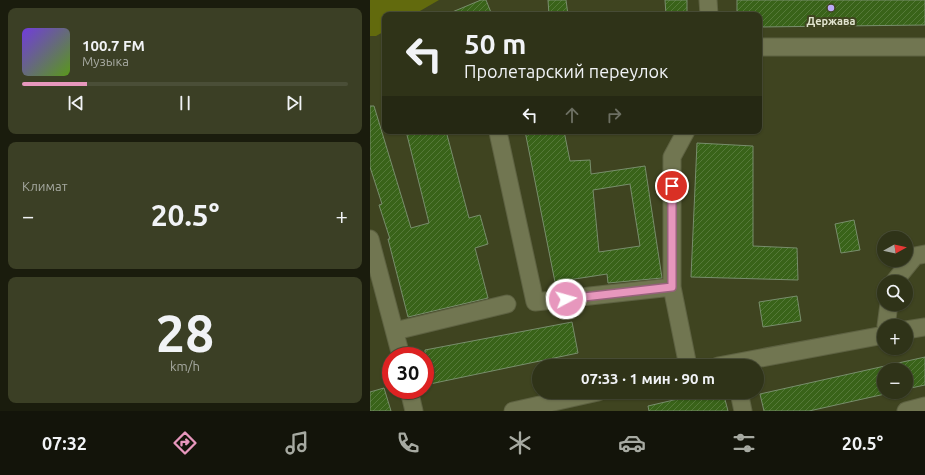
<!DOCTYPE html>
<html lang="ru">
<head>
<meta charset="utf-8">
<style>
	:root { --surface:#2f3318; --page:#3b3f25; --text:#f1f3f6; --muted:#a7aaa2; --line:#4a4e37; --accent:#e797bd }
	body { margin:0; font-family:Ubuntu,sans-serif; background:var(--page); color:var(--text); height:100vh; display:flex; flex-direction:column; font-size:15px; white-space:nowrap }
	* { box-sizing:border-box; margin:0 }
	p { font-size:13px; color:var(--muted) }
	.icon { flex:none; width:22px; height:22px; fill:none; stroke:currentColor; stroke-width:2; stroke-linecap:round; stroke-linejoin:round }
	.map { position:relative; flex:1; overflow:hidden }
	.side { display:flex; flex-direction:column; gap:8px; padding:8px; background:#1a1c0d; width:370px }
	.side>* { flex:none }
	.hud { position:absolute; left:12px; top:12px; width:380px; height:122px; border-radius:8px; box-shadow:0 1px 3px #0004,0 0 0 1px var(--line); background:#2f3318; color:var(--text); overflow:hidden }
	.needle { width:26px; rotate:82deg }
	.controls { position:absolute; left:507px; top:231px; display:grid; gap:8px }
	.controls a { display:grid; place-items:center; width:36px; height:36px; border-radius:50%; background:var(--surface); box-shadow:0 1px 3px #0004,0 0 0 1px var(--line); font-size:20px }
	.speed { position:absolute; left:12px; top:347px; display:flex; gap:8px; font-size:20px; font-weight:700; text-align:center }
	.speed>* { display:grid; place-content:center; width:52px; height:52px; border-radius:50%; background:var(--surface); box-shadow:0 1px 3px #0004,0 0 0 1px var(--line); line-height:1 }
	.speed .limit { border:6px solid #d22; background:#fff; color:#111 }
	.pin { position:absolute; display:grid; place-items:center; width:34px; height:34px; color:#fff; margin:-17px; border:2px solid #fff; border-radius:50%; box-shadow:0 1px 4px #0007 }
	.me { position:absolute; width:44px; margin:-22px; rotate:84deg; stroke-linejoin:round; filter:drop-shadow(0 0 3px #0008) }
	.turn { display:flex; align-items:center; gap:14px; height:84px; padding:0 16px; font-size:18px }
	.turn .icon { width:52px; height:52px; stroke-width:2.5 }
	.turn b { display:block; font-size:28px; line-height:34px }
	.lanes { display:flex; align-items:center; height:38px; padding:0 16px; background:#0003; justify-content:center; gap:20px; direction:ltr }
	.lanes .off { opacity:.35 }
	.big { font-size:30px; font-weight:600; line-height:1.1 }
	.side .widget { flex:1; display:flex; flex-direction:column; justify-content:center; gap:6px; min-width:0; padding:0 14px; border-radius:8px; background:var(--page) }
	.side .dial { align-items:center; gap:0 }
	.dial b { font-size:52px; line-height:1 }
	.song { display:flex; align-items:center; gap:12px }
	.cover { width:48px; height:48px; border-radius:6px; background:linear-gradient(135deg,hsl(260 70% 55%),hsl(90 70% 35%)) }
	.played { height:4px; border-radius:2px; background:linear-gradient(90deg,var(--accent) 20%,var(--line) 20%) }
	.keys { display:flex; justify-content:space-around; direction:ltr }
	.heat { display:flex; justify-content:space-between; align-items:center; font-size:22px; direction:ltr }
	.trip { position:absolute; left:162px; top:359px; width:232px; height:40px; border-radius:20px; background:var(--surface); box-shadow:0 1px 3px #0004,0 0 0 1px var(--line); font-weight:600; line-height:40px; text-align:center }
	.tabs { display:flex; height:64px; justify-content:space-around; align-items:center; background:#13140a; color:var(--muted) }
	.tabs .icon { width:28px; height:28px }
	.tabs .on { color:var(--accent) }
	.tabs b { font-size:18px; color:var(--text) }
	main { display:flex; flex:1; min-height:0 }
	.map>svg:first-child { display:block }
	.park { fill:#626a0d }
	.building { fill:url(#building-hatch); stroke:#788e6c; fill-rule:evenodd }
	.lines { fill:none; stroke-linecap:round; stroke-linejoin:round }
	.minor-casing { stroke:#5e6242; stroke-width:19 }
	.minor { stroke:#717651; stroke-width:17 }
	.route-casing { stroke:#96627b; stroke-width:10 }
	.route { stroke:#e797bd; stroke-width:7 }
	.poi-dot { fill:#bbaaf6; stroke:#3f4420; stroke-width:1.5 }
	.labels { text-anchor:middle; stroke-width:4; stroke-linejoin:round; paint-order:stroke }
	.poi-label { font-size:11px; font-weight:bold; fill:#e1e4cf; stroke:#3f4420 }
</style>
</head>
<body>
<main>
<section class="side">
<div class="widget">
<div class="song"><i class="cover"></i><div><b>100.7 FM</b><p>Музыка</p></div></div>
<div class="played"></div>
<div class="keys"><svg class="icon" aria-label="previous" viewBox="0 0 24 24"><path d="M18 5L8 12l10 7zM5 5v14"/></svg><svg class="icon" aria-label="pause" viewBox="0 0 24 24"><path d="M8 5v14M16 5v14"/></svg><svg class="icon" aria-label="next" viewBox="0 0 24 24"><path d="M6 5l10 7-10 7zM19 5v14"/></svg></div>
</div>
<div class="widget"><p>Климат</p>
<div class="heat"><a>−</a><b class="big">20.5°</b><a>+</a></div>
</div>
<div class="widget dial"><b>28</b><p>km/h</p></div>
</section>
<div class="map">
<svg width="555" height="411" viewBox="0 0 555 411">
	<defs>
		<pattern id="building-hatch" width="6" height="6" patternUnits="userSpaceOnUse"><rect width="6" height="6" fill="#396319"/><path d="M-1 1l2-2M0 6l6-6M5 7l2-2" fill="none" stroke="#557939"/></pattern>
	</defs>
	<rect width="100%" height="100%" fill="#3f4420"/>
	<!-- park -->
	<path class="park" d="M0,0H69L43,15H15V31L6,36H0Z"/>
	<!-- building -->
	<path class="building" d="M111,0H116L122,15H75Z
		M178,0H196L198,15H179Z
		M295,0H317V15H296Z
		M367,0H555V25L389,27V15H367Z
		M0,106H4L41,228L59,223L36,131H76L99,218L110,215L118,244L105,248L118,298L38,317L18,239H20L9,205L12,204L0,167Z
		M155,131H194L200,161L220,160L221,174L275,166L292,278L238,283L237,274L185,282ZM260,184L270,246L229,252L223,190Z
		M327,143L383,146V246L427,248L428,280L321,277Z
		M484,220L490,250L471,253L465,224Z
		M427,296L431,321L393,327L389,302Z
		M202,322L208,353L55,385V350Z
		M555,357V385L536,389V370H514V392H524L439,411H394L390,394Z
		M14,388L21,411H0V392Z
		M338,392H353L358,411H279L278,406Z"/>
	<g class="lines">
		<defs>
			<path id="minor" d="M338,0L339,15
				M389,47H555
				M128,132L165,302L302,287L318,366
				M0,239L31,356
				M524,282L545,256L555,254
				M302,287V157L316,131
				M516,326L519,304
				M536,330L555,327
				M25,331L137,304
				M348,366L514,335
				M39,390L44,411
				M369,392L373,411
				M143,411L228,392
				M536,411L555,406"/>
		</defs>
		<!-- minor casing -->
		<use href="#minor" class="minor-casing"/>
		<!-- minor -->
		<use href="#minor" class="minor"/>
	</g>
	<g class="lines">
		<defs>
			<path id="route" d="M196,299L302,287V186"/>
		</defs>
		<!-- route casing -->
		<use href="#route" class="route-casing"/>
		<!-- route -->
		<use href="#route" class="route"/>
	</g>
	<!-- markers -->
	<circle class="poi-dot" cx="461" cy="8" r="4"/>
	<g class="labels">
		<!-- poi labels -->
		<g class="poi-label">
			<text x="461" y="25">Держава</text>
		</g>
	</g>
</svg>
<div class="controls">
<a><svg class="needle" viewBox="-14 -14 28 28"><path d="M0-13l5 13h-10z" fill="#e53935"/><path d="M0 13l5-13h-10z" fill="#a7aaa2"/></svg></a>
<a><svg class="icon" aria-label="search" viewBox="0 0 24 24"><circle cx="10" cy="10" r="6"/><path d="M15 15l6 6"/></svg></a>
<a>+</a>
<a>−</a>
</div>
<div class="speed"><div class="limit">30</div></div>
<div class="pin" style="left:302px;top:186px;background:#d93025"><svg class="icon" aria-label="arrive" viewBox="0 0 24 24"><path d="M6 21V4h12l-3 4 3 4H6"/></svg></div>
<svg class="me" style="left:196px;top:299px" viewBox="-20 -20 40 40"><circle r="17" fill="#e797bd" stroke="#fff" stroke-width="3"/><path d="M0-11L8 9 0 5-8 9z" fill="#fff"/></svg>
<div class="trip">07:33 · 1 мин · 90 m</div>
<div class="hud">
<div class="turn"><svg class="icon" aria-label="left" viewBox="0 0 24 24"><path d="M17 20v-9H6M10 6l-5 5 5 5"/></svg><div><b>50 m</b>Пролетарский переулок</div></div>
<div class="lanes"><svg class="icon" aria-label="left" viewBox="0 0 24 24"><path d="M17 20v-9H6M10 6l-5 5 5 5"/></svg><svg class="icon off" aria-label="ahead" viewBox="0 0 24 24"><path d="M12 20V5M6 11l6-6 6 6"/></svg><svg class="icon off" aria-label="right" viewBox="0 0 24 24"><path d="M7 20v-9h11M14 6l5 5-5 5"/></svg></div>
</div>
</div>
</main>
<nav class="tabs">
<b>07:32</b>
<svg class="icon on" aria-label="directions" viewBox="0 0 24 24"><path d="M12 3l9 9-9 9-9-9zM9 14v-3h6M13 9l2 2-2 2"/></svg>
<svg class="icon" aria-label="music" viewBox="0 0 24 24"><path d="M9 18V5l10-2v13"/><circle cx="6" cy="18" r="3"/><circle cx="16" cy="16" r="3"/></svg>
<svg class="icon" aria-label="phone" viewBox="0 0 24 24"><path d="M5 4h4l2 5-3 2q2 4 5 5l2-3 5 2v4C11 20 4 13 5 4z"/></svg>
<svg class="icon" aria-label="climate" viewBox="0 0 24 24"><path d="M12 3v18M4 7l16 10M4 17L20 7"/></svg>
<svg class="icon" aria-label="car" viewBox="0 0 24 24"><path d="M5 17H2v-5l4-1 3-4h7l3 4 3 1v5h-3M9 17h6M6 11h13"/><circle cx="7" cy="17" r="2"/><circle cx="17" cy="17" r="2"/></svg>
<svg class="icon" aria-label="filters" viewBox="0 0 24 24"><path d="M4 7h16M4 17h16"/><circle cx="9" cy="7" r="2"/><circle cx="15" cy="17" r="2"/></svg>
<b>20.5°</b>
</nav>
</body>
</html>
